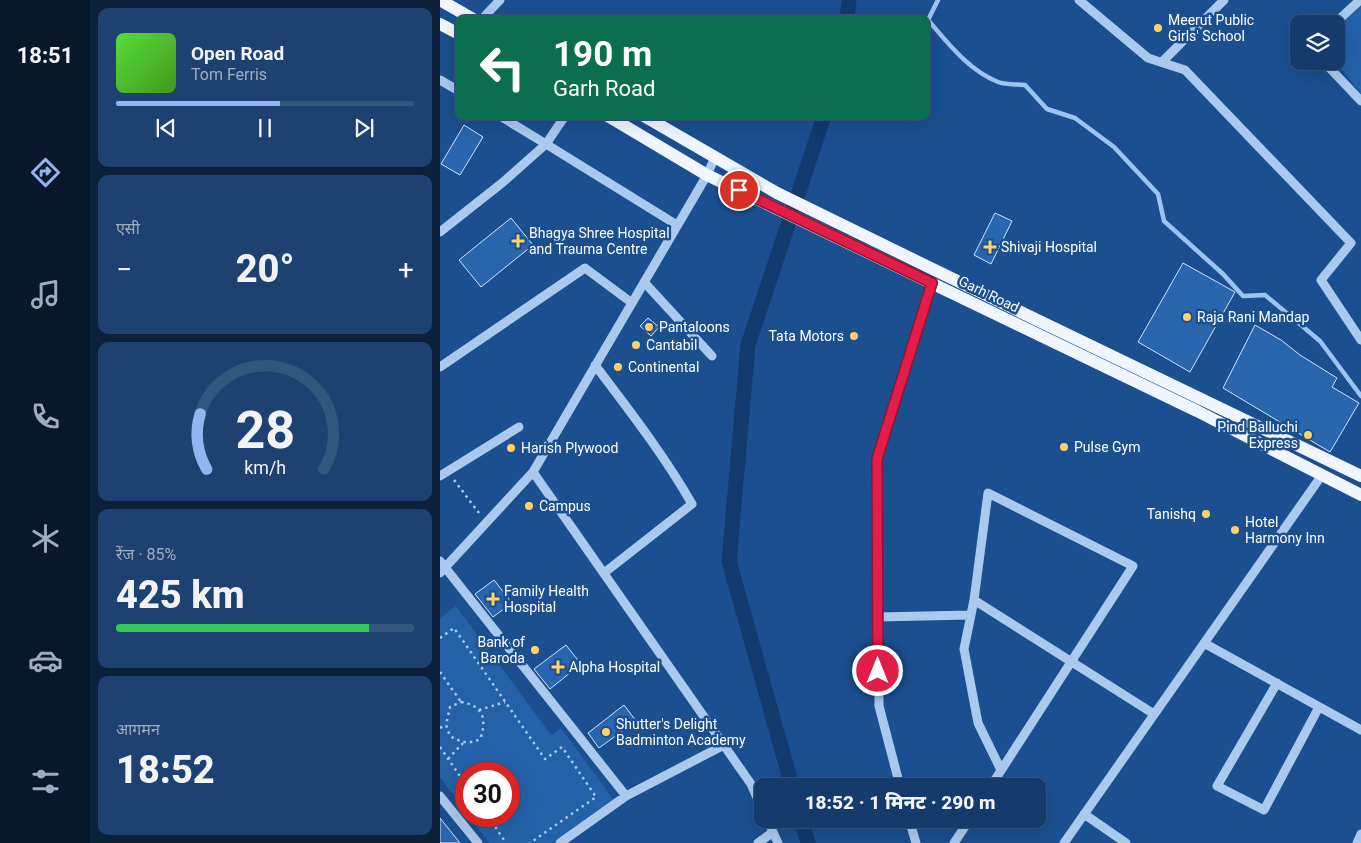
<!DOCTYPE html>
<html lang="hi">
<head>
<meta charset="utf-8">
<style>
	:root { --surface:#143b6b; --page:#1d4271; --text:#f1f3f6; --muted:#9dadc1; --line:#33557e; --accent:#95b2f1 }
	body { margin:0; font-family:Roboto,"Noto Sans Devanagari",sans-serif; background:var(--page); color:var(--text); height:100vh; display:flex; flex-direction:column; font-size:19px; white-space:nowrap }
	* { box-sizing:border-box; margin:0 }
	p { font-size:16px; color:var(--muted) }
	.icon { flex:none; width:28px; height:28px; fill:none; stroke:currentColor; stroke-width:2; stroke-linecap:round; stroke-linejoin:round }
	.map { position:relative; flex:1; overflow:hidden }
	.panel { display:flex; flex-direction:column; gap:8px; padding:8px; background:#0b203b; width:350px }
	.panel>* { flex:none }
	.top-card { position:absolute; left:15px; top:15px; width:475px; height:105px; border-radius:10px; box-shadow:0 5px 20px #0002,0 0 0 1px var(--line); background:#0b6e4f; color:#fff; overflow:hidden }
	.controls { position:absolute; left:850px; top:15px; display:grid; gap:10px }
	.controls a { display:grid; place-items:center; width:55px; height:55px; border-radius:10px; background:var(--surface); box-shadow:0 5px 20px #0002,0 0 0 1px var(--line); font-size:25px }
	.speed { position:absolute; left:15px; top:762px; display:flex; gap:10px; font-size:25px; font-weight:700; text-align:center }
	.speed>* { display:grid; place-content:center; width:65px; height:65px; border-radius:50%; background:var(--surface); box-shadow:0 5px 20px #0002,0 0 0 1px var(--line); line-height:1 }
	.speed .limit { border:8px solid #d22; background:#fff; color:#111 }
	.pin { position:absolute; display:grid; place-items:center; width:42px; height:42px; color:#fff; margin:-21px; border:2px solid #fff; border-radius:50%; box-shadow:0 1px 5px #0007 }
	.me { position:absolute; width:55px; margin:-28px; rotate:0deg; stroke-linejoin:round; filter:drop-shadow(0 0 4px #0008) }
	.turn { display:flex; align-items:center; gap:18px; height:105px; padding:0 15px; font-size:22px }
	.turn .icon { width:65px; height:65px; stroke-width:2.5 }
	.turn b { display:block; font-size:35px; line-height:42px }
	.big { font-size:38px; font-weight:800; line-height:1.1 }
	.panel .card { flex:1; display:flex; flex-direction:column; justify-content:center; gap:8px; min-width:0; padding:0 18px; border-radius:10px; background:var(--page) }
	.panel .dial { align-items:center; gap:0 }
	.dial svg { height:130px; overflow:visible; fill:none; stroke:var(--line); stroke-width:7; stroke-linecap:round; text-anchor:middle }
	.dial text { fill:var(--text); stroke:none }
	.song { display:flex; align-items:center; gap:15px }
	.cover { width:60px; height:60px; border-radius:8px; background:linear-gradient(135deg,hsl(110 70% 55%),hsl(100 70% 35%)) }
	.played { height:5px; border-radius:2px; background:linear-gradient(90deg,var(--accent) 55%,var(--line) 55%) }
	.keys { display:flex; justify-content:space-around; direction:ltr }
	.heat { display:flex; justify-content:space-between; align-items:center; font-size:28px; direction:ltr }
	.charge { height:8px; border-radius:4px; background:linear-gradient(90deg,#34c759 85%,var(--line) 0) }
	.trip { position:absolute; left:314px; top:778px; width:292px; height:50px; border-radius:10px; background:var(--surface); box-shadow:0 5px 20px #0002,0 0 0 1px var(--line); font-weight:800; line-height:50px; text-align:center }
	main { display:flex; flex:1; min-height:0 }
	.dock { display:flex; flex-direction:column; width:90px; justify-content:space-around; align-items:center; background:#08182b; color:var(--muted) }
	.dock .icon { width:35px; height:35px }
	.dock .current { color:var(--accent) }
	.dock b { font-size:22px; color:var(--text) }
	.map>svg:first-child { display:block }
	.park { fill:#2461a8 }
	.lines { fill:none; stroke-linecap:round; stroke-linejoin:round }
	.stream { stroke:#9cc4f0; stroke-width:4.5 }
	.canal { stroke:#123a6d; stroke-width:15 }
	.building { fill:#2a66ad; stroke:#cfe3fa }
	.path { stroke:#a9c9ee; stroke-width:2.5; stroke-dasharray:2.5 4; stroke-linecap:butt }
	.minor { stroke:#a9c9ee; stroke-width:9 }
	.major { stroke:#f0f6ff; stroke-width:12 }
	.route-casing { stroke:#92132f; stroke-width:12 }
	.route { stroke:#e11d48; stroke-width:9 }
	.poi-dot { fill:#ffd166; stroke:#1b4f8f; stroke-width:2 }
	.labels { text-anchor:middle; stroke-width:5; stroke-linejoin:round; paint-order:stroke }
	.poi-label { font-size:14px; fill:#fff; stroke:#1b4f8f; text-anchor:start }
	.street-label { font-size:14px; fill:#fff; stroke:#1b4f8f }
</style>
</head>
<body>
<main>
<nav class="dock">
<b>18:51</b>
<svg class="icon current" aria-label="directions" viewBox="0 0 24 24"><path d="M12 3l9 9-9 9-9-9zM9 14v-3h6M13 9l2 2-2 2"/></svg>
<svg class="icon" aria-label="music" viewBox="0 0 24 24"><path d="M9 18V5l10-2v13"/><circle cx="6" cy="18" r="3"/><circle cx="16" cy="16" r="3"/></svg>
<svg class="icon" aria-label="phone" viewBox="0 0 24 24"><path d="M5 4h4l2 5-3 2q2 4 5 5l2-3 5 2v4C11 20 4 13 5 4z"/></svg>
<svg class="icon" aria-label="climate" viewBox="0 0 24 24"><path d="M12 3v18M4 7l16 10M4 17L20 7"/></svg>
<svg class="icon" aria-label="car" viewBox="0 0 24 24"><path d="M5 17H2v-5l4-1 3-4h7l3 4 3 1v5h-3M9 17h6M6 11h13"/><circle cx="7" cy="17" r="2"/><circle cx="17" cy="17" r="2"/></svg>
<svg class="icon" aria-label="filters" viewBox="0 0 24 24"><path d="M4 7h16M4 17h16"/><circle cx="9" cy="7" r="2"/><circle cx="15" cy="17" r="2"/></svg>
</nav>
<section class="panel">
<div class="card">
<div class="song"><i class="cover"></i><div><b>Open Road</b><p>Tom Ferris</p></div></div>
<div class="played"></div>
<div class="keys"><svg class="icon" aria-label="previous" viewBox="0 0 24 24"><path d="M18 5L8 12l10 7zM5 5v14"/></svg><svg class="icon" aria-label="pause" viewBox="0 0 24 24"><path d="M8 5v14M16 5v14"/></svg><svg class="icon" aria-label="next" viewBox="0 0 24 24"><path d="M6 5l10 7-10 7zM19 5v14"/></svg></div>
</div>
<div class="card"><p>एसी</p>
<div class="heat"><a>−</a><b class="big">20°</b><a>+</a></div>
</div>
<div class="card dial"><svg viewBox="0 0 100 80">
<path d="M14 69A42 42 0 1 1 86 69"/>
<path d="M14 69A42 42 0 0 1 10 35" stroke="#95b2f1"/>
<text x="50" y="56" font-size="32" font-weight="700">28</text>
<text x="50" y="72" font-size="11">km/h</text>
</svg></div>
<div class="card"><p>रेंज · 85%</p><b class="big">425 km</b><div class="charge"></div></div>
<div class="card"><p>आगमन</p><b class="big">18:52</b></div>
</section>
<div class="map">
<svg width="921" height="843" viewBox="0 0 921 843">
	<rect width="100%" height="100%" fill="#1b4f8f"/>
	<!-- park -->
	<path class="park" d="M921,0V94L896,61V24Z
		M16,606L111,735L121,728L173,799L112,843H49L29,816H69V774H26V812L0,777V618Z"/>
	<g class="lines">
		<!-- stream -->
		<path class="stream" d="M498,0L488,20C508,43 528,70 558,82C566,85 577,84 585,85L607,109L635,118L674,147L718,194L724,221L783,274L803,296L825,295L880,341L921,396"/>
		<!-- canal -->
		<path class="canal" d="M407,19L409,0
			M352,786L289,561L308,345L384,116
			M361,819L368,843"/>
	</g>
	<!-- building -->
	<path class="building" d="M24,125L43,137L20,175L1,164Z
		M555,213L572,221L551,264L534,255Z
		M71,218L93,245L41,287L19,260Z
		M743,263L795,292L750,372L698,342Z
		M208,318L219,327L211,336L200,326Z
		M815,325L841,340L860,355L897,378L892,387L919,403L890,452L783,388Z
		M54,580L72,603L53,617L35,594Z
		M126,645L141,664L110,689L94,669Z
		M184,705L196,721L159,748L148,733Z
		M0,818L20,843H0Z"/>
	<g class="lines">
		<!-- path -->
		<path class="path" d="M14,480L39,513
			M0,638L14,628L105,759L122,747L156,797L90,843
			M0,672L21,702
			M21,702C44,705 47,721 40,739C28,745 21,742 10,736L6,725L10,707Z
			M39,710L65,702
			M0,728L6,725
			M0,747L26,785
			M8,759L23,743
			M48,816L66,843"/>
		<!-- minor -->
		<path class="minor" d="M639,0L708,58L745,70L911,243L881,280L921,340
			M42,19L60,0
			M894,24L920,0
			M883,61L921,101
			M722,62L784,0
			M0,80L19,91
			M125,116L106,144L237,225
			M0,232L62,183L106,144L60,116
			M204,282L272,356
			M155,365C189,410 224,455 252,504L164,573
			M0,367L145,268L192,303
			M93,472L311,784L322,809
			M0,476L79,427
			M0,561L186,796
			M0,573L93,472L267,175L275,157
			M534,600L524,649L538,723L561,770
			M438,617L530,615
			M764,643L921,730
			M837,683L777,786L824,810L879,707
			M460,786L439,706L437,459L492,283
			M551,786L693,566L548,493L534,600L714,714
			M0,796L38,843
			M644,814L686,843
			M327,819L338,843
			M469,819L476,843
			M120,843L186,796L284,745
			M318,843L333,832
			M514,843L530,819
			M624,843L882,475
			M917,843L921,834"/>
		<!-- major -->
		<path class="major" d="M0,0L33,19
			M0,24L19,34
			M168,116L267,175L757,411L921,495
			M204,116L337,193L593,318L921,476"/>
	</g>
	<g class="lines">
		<defs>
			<path id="route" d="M299,190L492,283L437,459L438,671"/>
		</defs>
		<!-- route casing -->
		<use href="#route" class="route-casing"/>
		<!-- route -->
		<use href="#route" class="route"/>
	</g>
	<!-- markers -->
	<g class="poi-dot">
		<circle cx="718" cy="28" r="5"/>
		<path d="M75.5 233.5h5v5h5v5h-5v5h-5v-5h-5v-5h5z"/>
		<path d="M547.5 239.5h5v5h5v5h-5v5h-5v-5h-5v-5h5z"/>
		<circle cx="747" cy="317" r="5"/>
		<circle cx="209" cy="327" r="5"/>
		<circle cx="414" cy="336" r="5"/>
		<circle cx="196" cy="345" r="5"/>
		<circle cx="178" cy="367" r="5"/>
		<circle cx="868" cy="435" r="5"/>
		<circle cx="624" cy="447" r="5"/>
		<circle cx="71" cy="448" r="5"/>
		<circle cx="89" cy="506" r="5"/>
		<circle cx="766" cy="514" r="5"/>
		<circle cx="795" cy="530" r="5"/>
		<path d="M50.5 591.5h5v5h5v5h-5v5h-5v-5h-5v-5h5z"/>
		<circle cx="95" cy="650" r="5"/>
		<path d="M115.5 659.5h5v5h5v5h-5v5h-5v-5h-5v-5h5z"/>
		<circle cx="166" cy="732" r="5"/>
	</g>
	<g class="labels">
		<!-- poi labels -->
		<g class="poi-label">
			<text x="728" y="25">Meerut Public<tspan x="728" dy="16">Girls' School</tspan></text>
			<text x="89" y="238">Bhagya Shree Hospital<tspan x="89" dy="16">and Trauma Centre</tspan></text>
			<text x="561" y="252">Shivaji Hospital</text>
			<text x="757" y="322">Raja Rani Mandap</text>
			<text x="219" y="332">Pantaloons</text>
			<text x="404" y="341" text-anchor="end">Tata Motors</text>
			<text x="206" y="350">Cantabil</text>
			<text x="188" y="372">Continental</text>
			<text x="858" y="432" text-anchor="end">Pind Balluchi<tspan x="858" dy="16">Express</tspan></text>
			<text x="634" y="452">Pulse Gym</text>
			<text x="81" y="453">Harish Plywood</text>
			<text x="99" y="511">Campus</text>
			<text x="756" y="519" text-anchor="end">Tanishq</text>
			<text x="805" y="527">Hotel<tspan x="805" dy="16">Harmony Inn</tspan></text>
			<text x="64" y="596">Family Health<tspan x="64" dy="16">Hospital</tspan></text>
			<text x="85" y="647" text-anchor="end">Bank of<tspan x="85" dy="16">Baroda</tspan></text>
			<text x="129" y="672">Alpha Hospital</text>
			<text x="176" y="729">Shutter's Delight<tspan x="176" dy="16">Badminton Academy</tspan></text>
		</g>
		<!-- street labels -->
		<g class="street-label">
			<text transform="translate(549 294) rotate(26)" y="5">Garh Road</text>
		</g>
	</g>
</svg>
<div class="controls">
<a><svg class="icon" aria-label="layers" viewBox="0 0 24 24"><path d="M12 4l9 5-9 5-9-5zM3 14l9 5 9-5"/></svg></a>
</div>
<div class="speed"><div class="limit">30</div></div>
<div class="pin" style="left:299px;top:190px;background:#d93025"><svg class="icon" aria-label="arrive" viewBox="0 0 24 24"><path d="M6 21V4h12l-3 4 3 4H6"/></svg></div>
<svg class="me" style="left:438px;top:671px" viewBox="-20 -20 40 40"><circle r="17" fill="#e11d48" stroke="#fff" stroke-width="3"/><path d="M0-11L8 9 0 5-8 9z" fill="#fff"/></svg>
<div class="trip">18:52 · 1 मिनट · 290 m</div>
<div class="top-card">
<div class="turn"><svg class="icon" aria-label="left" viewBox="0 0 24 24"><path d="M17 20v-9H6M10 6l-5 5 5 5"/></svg><div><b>190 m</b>Garh Road</div></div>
</div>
</div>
</main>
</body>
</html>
